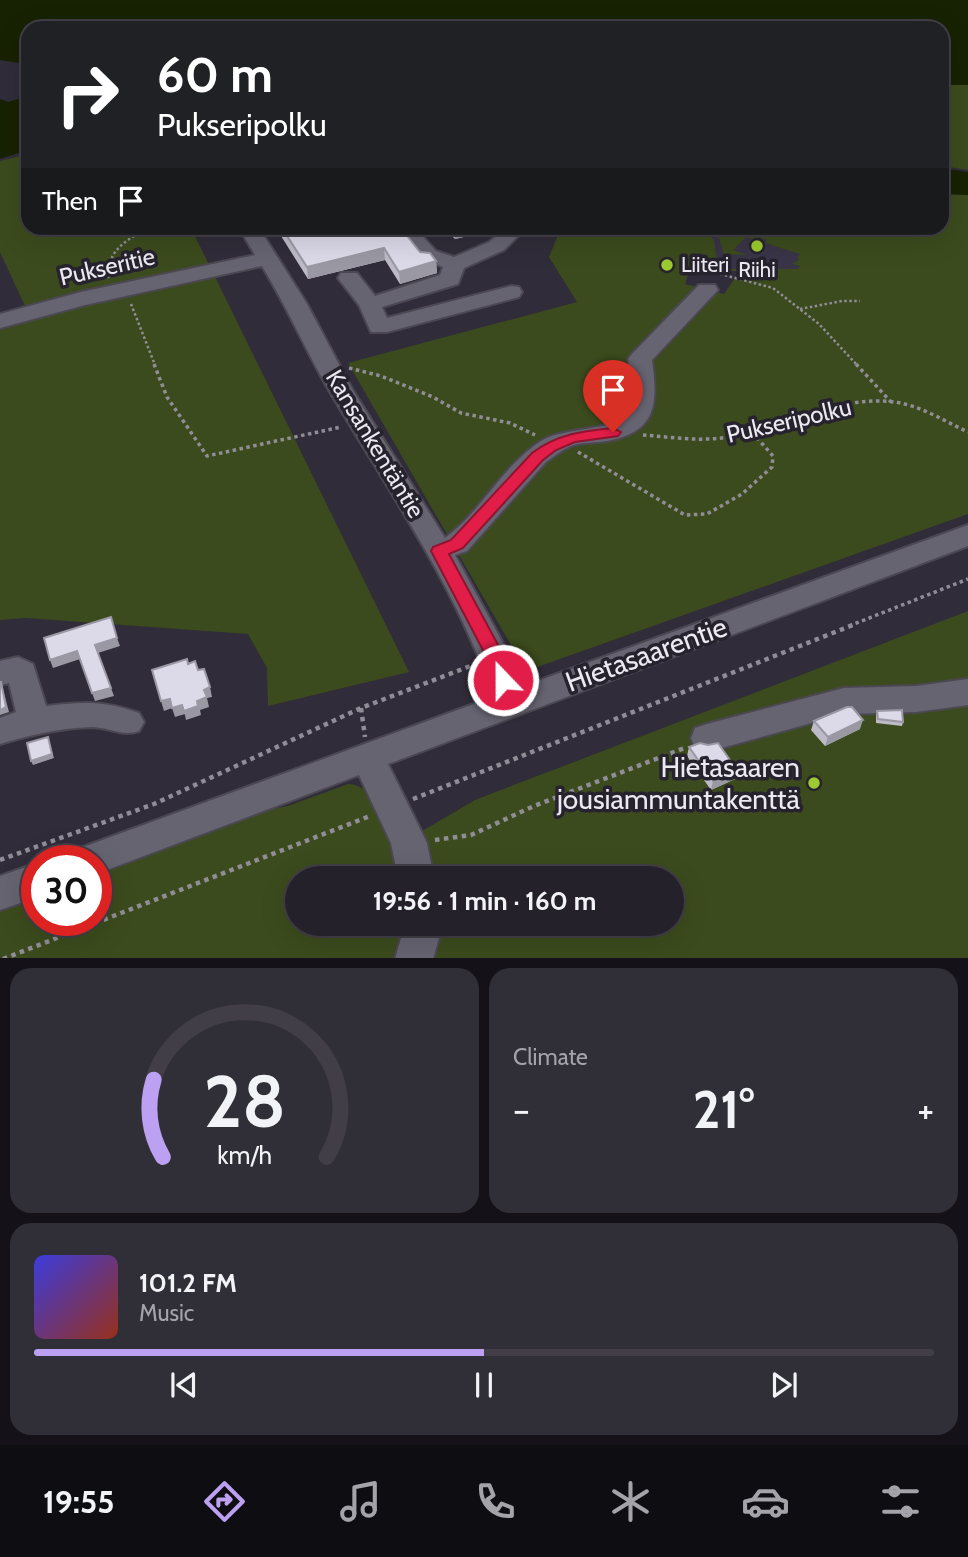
<!DOCTYPE html>
<html lang="en">
<head>
<meta charset="utf-8">
<style>
	:root { --surface:#24212b; --page:#302e37; --text:#f1f3f6; --muted:#a3a3a9; --line:#413e47; --accent:#bca0f2 }
	body { margin:0; font-family:Cabin,sans-serif; background:var(--page); color:var(--text); height:100vh; display:flex; flex-direction:column; font-size:26px; white-space:nowrap }
	* { box-sizing:border-box; margin:0 }
	p { font-size:23px; color:var(--muted) }
	.icon { flex:none; width:38px; height:38px; fill:none; stroke:currentColor; stroke-width:2; stroke-linecap:round; stroke-linejoin:round }
	.map { position:relative; height:958px; overflow:hidden }
	.drawer { display:flex; flex-direction:column; gap:10px; padding:10px; background:#141218; flex:1 }
	.drawer>* { flex:none }
	.hud { position:absolute; left:21px; top:21px; width:928px; height:214px; border-radius:21px; box-shadow:0 7px 28px #0002,0 0 0 2px var(--line); background:#202124; color:#fff; overflow:hidden }
	.speed { position:absolute; left:21px; top:845px; display:flex; gap:14px; font-size:35px; font-weight:700; text-align:center }
	.speed>* { display:grid; place-content:center; width:91px; height:91px; border-radius:50%; background:var(--surface); box-shadow:0 7px 28px #0002,0 0 0 2px var(--line); line-height:1 }
	.speed .limit { border:10px solid #d22; background:#fff; color:#111 }
	.pin { position:absolute; display:grid; place-items:center; width:60px; height:60px; color:#fff; margin:-72px -30px; border-radius:50% 50% 50% 0; rotate:-45deg; box-shadow:0 0 7px #0007 }
	.pin .icon { rotate:45deg }
	.me { position:absolute; width:77px; margin:-38px; rotate:338deg; stroke-linejoin:round; filter:drop-shadow(0 0 5px #0008) }
	.turn { display:flex; align-items:center; gap:24px; height:147px; padding:0 21px; font-size:32px }
	.turn .icon { width:91px; height:91px; stroke-width:2.5 }
	.turn b { display:block; font-size:49px; line-height:60px }
	.then { display:flex; align-items:center; height:66px; padding:0 21px; background:#0003; gap:14px; font-size:26px }
	.big { font-size:52px; font-weight:700; line-height:1.1 }
	.drawer .card { flex:1; display:flex; flex-direction:column; justify-content:center; gap:10px; min-width:0; padding:0 24px; border-radius:21px; background:var(--page) }
	.drawer .dial { align-items:center; gap:0 }
	.dial svg { height:182px; overflow:visible; fill:none; stroke:var(--line); stroke-width:7; stroke-linecap:round; text-anchor:middle }
	.dial text { fill:var(--text); stroke:none }
	.song { display:flex; align-items:center; gap:21px }
	.cover { width:84px; height:84px; border-radius:10px; background:linear-gradient(135deg,hsl(240 70% 55%),hsl(10 70% 35%)) }
	.played { height:7px; border-radius:4px; background:linear-gradient(90deg,var(--accent) 50%,var(--line) 50%) }
	.keys { display:flex; justify-content:space-around; direction:ltr }
	.heat { display:flex; justify-content:space-between; align-items:center; font-size:38px; direction:ltr }
	.drawer .tiles { flex:1; display:grid; gap:10px; grid-template-columns:1fr 1fr }
	.card:last-child { grid-column:span 2 }
	.trip { position:absolute; left:285px; top:866px; width:399px; height:70px; border-radius:35px; background:var(--surface); box-shadow:0 7px 28px #0002,0 0 0 2px var(--line); font-weight:700; line-height:70px; text-align:center }
	.tab-bar { display:flex; height:112px; justify-content:space-around; align-items:center; background:#0e0d11; color:var(--muted) }
	.tab-bar .icon { width:49px; height:49px }
	.tab-bar .selected { color:var(--accent) }
	.tab-bar b { font-size:32px; color:var(--text) }
	.map>svg:first-child { display:block }
	.built { fill:#393447 }
	.green { fill:#3c4b1d; fill-rule:evenodd }
	.water { fill:#172202 }
	.lines { fill:none; stroke-linecap:round; stroke-linejoin:round }
	.minor-casing { stroke:#4b4852; stroke-width:4 }
	.path-far2 { stroke:#908d97; stroke-width:2.5; stroke-dasharray:2.5 2.5; stroke-linecap:butt }
	.path-far1 { stroke:#908d97; stroke-width:3.5; stroke-dasharray:3.5 3.5; stroke-linecap:butt }
	.path { stroke:#908d97; stroke-width:4.5; stroke-dasharray:4.5 4.5; stroke-linecap:butt }
	.minor { fill:#676472; fill-rule:evenodd }
	.wall { fill:#bdbbc8 }
	.shaded-wall { fill:#9a98a3 }
	.building { fill:#dcd9e9; stroke:#9a98a3; stroke-width:2 }
	.route { fill:#e11d48; stroke:#92132f; stroke-width:2 }
	.poi-dot { fill:#9dca30; stroke:#26232e; stroke-width:2.5 }
	.labels { text-anchor:middle; stroke-width:7; stroke-linejoin:round; paint-order:stroke }
	.far-poi-label { font-size:21px; fill:#ebe9f1; stroke:#26232e; text-anchor:start }
	.street-label { font-size:24px; fill:#ebe9f1; stroke:#26232e }
	.near-street-label { font-size:28px; fill:#ebe9f1; stroke:#26232e }
	.near-poi-label { font-size:28px; fill:#ebe9f1; stroke:#26232e; text-anchor:end }
</style>
</head>
<body>
<div class="map">
<svg width="968" height="959" viewBox="0 0 968 959">
	<rect width="100%" height="100%" fill="#302c39"/>
	<!-- built -->
	<path class="built" d="M655,228H794L815,269H708L717,268Z"/>
	<!-- green -->
	<path class="green" d="M942,85H968V170L942,166Z
		M28,154V228H92L96,233L127,228H191L409,672L268,706L267,668L248,634L26,618L0,620V313L25,306L0,252V161Z
		M942,194L968,195V514L526,671L348,363L577,302L549,257L561,228H702L714,240L718,268L708,269H798L800,266L792,264L800,259L797,258L800,254L765,243L767,240L759,237L756,240L746,237L733,250L747,255L724,254L718,235L710,228H942ZM689,271H739V272L724,294L685,284Z
		M968,611V958L0,959V907L37,893V920H96V871L242,815L288,806L348,784C375,785 390,823 402,843L475,800ZM298,878H672V924H298Z"/>
	<!-- water -->
	<path class="water" d="M0,0H968V85H942V28H28V150L0,159V99L8,102L18,99L22,86L19,63L0,60Z
		M942,168L968,172V195L942,194Z"/>
	<g class="lines">
		<defs>
			<path id="minor" d="M239,228H259L307,304L352,389L445,538C482,511 503,464 543,440C566,427 611,431 624,416C636,402 630,376 628,359L632,354L699,285H715L718,290L652,360C658,404 657,432 607,441C596,443 584,442 574,445C564,448 555,456 546,462L467,551L455,555L510,656L521,687L968,525V546L388,764L427,843L434,878H398L391,843L359,775L96,874V861H70L75,850L493,697C458,590 390,493 333,397C307,354 288,308 262,266L85,305L0,328V314L81,292L255,255Z
				M395,228H415L436,251L454,257L489,242L506,228H526L504,250L464,268L458,284L382,307L387,318L511,286L519,287L522,292L519,297L387,332H371L359,305L338,278L341,273H357L375,296L440,275L443,267L422,259Z
				M18,657L33,664L46,706C83,702 103,700 139,713L144,722L139,731C122,737 109,727 91,727C60,728 30,735 0,744V718L16,712L9,683L0,685V661Z
				M968,679V705L916,712L844,714L707,752L695,748L691,738L695,728L707,724L844,688L916,686Z
				M37,863V897L0,910V876Z
				M405,924H443L433,959H395Z"/>
		</defs>
		<!-- minor casing -->
		<use href="#minor" class="minor-casing"/>
		<!-- path-far2 -->
		<path class="path-far2" d="M720,274L773,288L819,324L857,365
			M109,278C106,250 127,240 148,228
			M131,304L155,365
			M800,309L842,301H860"/>
		<!-- path-far1 -->
		<path class="path-far1" d="M154,364L167,397L207,456L341,427
			M856,364L891,402
			M349,368L381,376L433,397L461,413L510,423L535,435
			M643,435C671,437 700,442 728,437C783,427 837,395 894,402C920,405 944,421 968,432
			M578,452L685,515L707,514L742,494L772,467L773,456L751,431
			M849,626L968,579"/>
		<!-- path -->
		<path class="path" d="M361,708L365,737
			M413,799L853,625
			M435,840L471,835L534,806L687,747
			M0,860L154,804L361,708L473,665
			M3,959L370,816"/>
		<!-- minor -->
		<use href="#minor" class="minor"/>
	</g>
	<!-- wall -->
	<path class="wall" d="M276,228H401L420,252L436,261L437,273L400,284L385,260L308,279Z
		M444,228H502L455,239Z
		M659,228H691V229L661,231Z
		M877,711L903,722L902,726L876,723V716Z
		M814,721L860,729L825,746L811,730Z
		M689,747L737,770L735,779L711,790L687,756Z"/>
	<!-- shaded-wall -->
	<path class="shaded-wall" d="M454,228H502L455,239Z
		M384,248L385,260L308,279L307,267Z
		M436,261L437,273L400,284L399,272Z
		M117,638L120,646L98,653L95,645Z
		M77,651L80,659L53,668L50,660Z
		M1,682L9,712L0,715V710Z
		M210,687L212,697L207,698L209,707L200,710L201,715L186,720L184,711L197,701L204,690Z
		M111,688L114,696L95,701L92,693Z
		M170,699L172,708L164,711L161,701Z
		M182,705L185,714L175,717L172,708Z
		M863,720L860,729L825,746L828,737Z
		M48,737L54,758L33,765L31,761Z
		M737,770L735,779L711,790L713,781Z"/>
	<!-- building -->
	<path class="building" d="M282,228H401L420,252L430,253L436,261L399,272L384,248L307,267Z
		M111,617L117,638L95,645L111,688L92,693L77,651L50,660L44,638Z
		M187,659L188,664L195,661L198,670L204,669L210,687L204,690L207,697L197,701L198,706L184,711L182,705L172,708L170,699L161,701L152,670Z
		M0,682H1L6,707L0,710Z
		M847,707H852L863,720L828,737L814,721Z
		M902,710L903,722L878,719L877,711Z
		M48,737L52,754L31,761L27,743Z
		M700,743L708,745L718,743L737,770L713,781L689,747Z"/>
	<!-- route -->
	<path class="route" d="M613,428L621,432L618,436L575,442L556,450L543,460L463,548L449,554L504,656L513,680L510,685L503,687L497,685L486,656L431,551L433,547L451,540L532,453C557,434 583,431 613,428Z"/>
	<!-- markers -->
	<g class="poi-dot">
		<circle cx="757" cy="246" r="7"/>
		<circle cx="667" cy="265" r="7"/>
		<circle cx="814" cy="783" r="7"/>
	</g>
	<g class="labels">
		<!-- far-poi labels -->
		<g class="far-poi-label">
			<text x="681" y="272">Liiteri</text>
			<text x="757" y="277" text-anchor="middle">Riihi</text>
		</g>
		<!-- street labels -->
		<g class="street-label">
			<text transform="translate(107 267) rotate(-13)" y="8">Pukseritie</text>
			<text transform="translate(789 421) rotate(-13)" y="8">Pukseripolku</text>
			<text transform="translate(375 444) rotate(59)" y="8">Kansankentäntie</text>
		</g>
		<!-- near-street labels -->
		<g class="near-street-label">
			<text transform="translate(646 654) rotate(-20)" y="10">Hietasaarentie</text>
		</g>
		<!-- near-poi labels -->
		<g class="near-poi-label">
			<text x="800" y="777">Hietasaaren<tspan x="800" dy="32">jousiammuntakenttä</tspan></text>
		</g>
	</g>
</svg>
<div class="speed"><div class="limit">30</div></div>
<div class="pin" style="left:613px;top:432px;background:#d93025"><svg class="icon" aria-label="arrive" viewBox="0 0 24 24"><path d="M6 21V4h12l-3 4 3 4H6"/></svg></div>
<svg class="me" style="left:503px;top:680px" viewBox="-20 -20 40 40"><circle r="17" fill="#e11d48" stroke="#fff" stroke-width="3"/><path d="M0-11L8 9 0 5-8 9z" fill="#fff"/></svg>
<div class="trip">19:56 · 1 min · 160 m</div>
<div class="hud">
<div class="turn"><svg class="icon" aria-label="right" viewBox="0 0 24 24"><path d="M7 20v-9h11M14 6l5 5-5 5"/></svg><div><b>60 m</b>Pukseripolku</div></div>
<div class="then">Then<svg class="icon" aria-label="arrive" viewBox="0 0 24 24"><path d="M6 21V4h12l-3 4 3 4H6"/></svg></div>
</div>
</div>
<section class="drawer">
<div class="tiles">
<div class="card dial"><svg viewBox="0 0 100 80">
<path d="M14 69A42 42 0 1 1 86 69"/>
<path d="M14 69A42 42 0 0 1 10 35" stroke="#bca0f2"/>
<text x="50" y="56" font-size="32" font-weight="700">28</text>
<text x="50" y="72" font-size="11">km/h</text>
</svg></div>
<div class="card"><p>Climate</p>
<div class="heat"><a>−</a><b class="big">21°</b><a>+</a></div>
</div>
<div class="card">
<div class="song"><i class="cover"></i><div><b>101.2 FM</b><p>Music</p></div></div>
<div class="played"></div>
<div class="keys"><svg class="icon" aria-label="previous" viewBox="0 0 24 24"><path d="M18 5L8 12l10 7zM5 5v14"/></svg><svg class="icon" aria-label="pause" viewBox="0 0 24 24"><path d="M8 5v14M16 5v14"/></svg><svg class="icon" aria-label="next" viewBox="0 0 24 24"><path d="M6 5l10 7-10 7zM19 5v14"/></svg></div>
</div>
</div>
</section>
<nav class="tab-bar">
<b>19:55</b>
<svg class="icon selected" aria-label="directions" viewBox="0 0 24 24"><path d="M12 3l9 9-9 9-9-9zM9 14v-3h6M13 9l2 2-2 2"/></svg>
<svg class="icon" aria-label="music" viewBox="0 0 24 24"><path d="M9 18V5l10-2v13"/><circle cx="6" cy="18" r="3"/><circle cx="16" cy="16" r="3"/></svg>
<svg class="icon" aria-label="phone" viewBox="0 0 24 24"><path d="M5 4h4l2 5-3 2q2 4 5 5l2-3 5 2v4C11 20 4 13 5 4z"/></svg>
<svg class="icon" aria-label="climate" viewBox="0 0 24 24"><path d="M12 3v18M4 7l16 10M4 17L20 7"/></svg>
<svg class="icon" aria-label="car" viewBox="0 0 24 24"><path d="M5 17H2v-5l4-1 3-4h7l3 4 3 1v5h-3M9 17h6M6 11h13"/><circle cx="7" cy="17" r="2"/><circle cx="17" cy="17" r="2"/></svg>
<svg class="icon" aria-label="filters" viewBox="0 0 24 24"><path d="M4 7h16M4 17h16"/><circle cx="9" cy="7" r="2"/><circle cx="15" cy="17" r="2"/></svg>
</nav>
</body>
</html>
